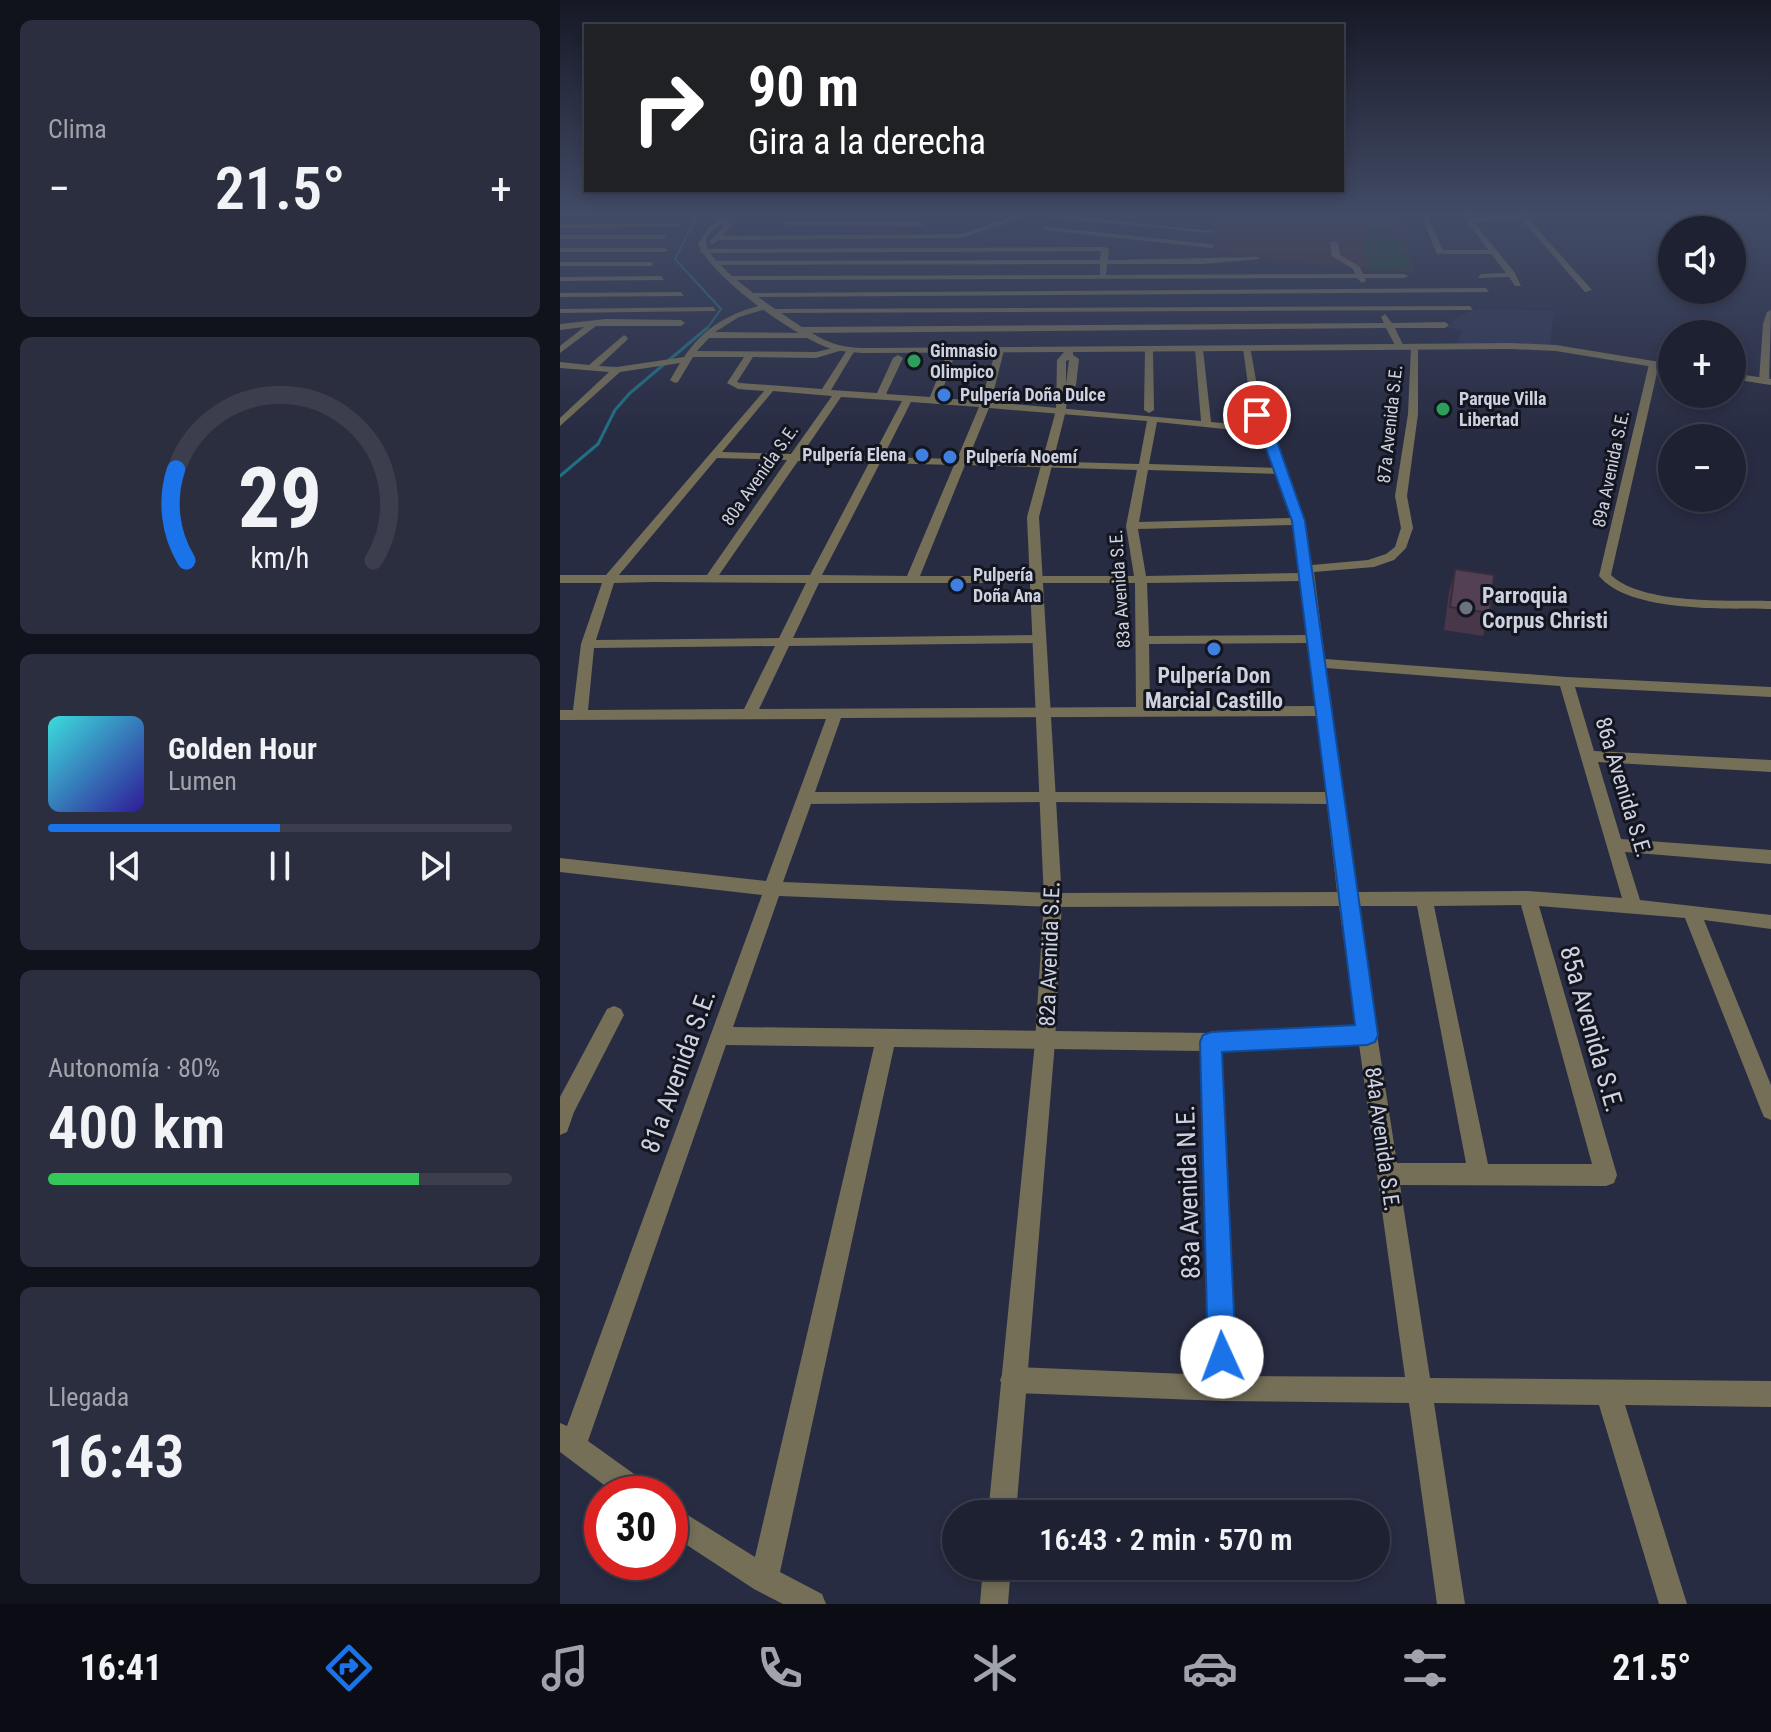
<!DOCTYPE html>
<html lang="es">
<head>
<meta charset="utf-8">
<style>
	:root { --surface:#1e2132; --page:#2b2e3e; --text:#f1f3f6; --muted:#a1a3ac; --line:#3c3e4d; --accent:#1a73e8 }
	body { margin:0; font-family:"Roboto Condensed",sans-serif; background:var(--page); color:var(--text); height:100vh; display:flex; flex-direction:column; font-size:30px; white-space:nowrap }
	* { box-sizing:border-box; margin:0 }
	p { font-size:26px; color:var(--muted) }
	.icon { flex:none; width:44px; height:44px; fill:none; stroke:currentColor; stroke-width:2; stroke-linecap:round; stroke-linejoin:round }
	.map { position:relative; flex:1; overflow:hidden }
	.panel { display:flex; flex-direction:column; gap:20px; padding:20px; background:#10121c; width:560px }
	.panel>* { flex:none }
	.hud { position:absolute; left:24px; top:24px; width:760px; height:168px; border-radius:0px; box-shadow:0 4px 12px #0003,0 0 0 2px var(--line); background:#202124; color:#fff; overflow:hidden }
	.tools { position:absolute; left:1098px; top:216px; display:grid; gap:16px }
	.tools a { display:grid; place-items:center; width:88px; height:88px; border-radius:50%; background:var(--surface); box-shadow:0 4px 12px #0003,0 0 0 2px var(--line); font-size:40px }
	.speed { position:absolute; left:24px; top:1476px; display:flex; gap:16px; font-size:40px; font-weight:700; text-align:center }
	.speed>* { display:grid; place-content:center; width:104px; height:104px; border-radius:50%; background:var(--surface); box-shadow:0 4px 12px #0003,0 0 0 2px var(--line); line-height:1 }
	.speed .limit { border:12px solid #d22; background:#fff; color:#111 }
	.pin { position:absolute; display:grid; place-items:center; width:68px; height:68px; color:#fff; margin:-34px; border:4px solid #fff; border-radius:50%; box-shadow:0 2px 8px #0007 }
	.me { position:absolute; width:88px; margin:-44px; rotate:358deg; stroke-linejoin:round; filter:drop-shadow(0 0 6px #0008) }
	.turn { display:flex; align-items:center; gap:28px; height:168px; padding:0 32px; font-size:36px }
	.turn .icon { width:104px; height:104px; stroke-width:2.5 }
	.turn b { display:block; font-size:56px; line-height:68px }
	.big { font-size:60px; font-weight:600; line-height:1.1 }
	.panel .tile { flex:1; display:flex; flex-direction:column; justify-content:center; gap:12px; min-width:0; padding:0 28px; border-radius:12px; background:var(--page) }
	.panel .dial { align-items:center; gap:0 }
	.dial svg { height:208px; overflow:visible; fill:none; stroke:var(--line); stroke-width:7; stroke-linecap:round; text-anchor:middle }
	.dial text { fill:var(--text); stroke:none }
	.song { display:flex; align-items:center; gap:24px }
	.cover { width:96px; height:96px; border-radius:12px; background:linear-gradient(135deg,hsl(180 70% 55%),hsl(250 70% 35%)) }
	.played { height:8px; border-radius:4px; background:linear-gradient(90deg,var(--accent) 50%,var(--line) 50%) }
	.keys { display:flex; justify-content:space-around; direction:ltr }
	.heat { display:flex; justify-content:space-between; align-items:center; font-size:44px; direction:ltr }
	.charge { height:12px; border-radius:6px; background:linear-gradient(90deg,#34c759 80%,var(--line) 0) }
	.trip { position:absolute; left:382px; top:1500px; width:448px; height:80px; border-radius:40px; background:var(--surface); box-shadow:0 4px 12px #0003,0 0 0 2px var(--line); font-weight:600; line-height:80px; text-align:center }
	.menu { display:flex; height:128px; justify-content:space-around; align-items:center; background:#0c0d14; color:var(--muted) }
	.menu .icon { width:56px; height:56px }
	.menu .on { color:var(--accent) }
	.menu b { font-size:36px; color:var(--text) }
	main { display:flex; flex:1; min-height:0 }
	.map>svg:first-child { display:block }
	.built { fill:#2f3452 }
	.education { fill:#422f35 }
	.green { fill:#164229 }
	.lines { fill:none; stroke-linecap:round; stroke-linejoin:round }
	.stream-far1 { stroke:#206f83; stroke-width:2 }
	.stream { stroke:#206f83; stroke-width:3 }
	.minor { fill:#756f57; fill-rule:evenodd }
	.tertiary { fill:#756f57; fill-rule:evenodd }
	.wall { fill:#473748 }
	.building { fill:#534054; stroke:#3a2d3b; stroke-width:2 }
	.route { fill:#1a73e8; stroke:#114b97; stroke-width:2 }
	.leisure-dot { fill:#2e9e5b; stroke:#13151f; stroke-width:3 }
	.shop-dot { fill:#3f7fe0; stroke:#13151f; stroke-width:3 }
	.worship-dot { fill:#6b7280; stroke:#13151f; stroke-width:3 }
	.labels { text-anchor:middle; stroke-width:6; stroke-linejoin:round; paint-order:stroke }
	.far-poi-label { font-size:18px; font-weight:bold; fill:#ced1e0; stroke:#13151f; text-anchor:start }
	.far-street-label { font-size:18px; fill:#ced1e0; stroke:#13151f }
	.poi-label { font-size:22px; font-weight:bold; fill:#ced1e0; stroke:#13151f; text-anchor:start }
	.street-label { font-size:22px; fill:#ced1e0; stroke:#13151f }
	.near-street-label { font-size:26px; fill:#ced1e0; stroke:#13151f }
</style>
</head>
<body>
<main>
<section class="panel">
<div class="tile"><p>Clima</p>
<div class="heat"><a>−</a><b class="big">21.5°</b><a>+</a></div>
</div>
<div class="tile dial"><svg viewBox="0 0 100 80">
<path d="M14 69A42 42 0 1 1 86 69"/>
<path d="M14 69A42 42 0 0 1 10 34" stroke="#1a73e8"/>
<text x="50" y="56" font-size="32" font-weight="700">29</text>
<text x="50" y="72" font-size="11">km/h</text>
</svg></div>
<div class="tile">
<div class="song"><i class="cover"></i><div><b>Golden Hour</b><p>Lumen</p></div></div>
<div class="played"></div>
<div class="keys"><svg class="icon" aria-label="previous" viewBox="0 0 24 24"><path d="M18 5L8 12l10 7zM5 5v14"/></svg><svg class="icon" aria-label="pause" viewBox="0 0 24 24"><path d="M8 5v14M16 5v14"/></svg><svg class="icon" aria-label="next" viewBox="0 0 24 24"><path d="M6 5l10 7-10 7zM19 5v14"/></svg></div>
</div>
<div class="tile"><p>Autonomía · 80%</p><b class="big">400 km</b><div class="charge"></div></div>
<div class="tile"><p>Llegada</p><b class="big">16:43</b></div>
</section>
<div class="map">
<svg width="1211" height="1604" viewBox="0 0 1211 1604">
	<rect width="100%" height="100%" fill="#282c43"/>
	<!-- built -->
	<path class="built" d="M914,310L994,311L990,345L896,343L902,330L886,328L897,318Z"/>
	<!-- education -->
	<path class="education" d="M652,212H837L855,273L689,258L656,250Z"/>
	<!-- green -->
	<path class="green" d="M803,231H831L834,236H826L827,240H842L851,270L810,269L803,240L809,239Z"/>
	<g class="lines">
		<!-- stream-far1 -->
		<path class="stream-far1" d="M139,212L115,259L161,309L146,330"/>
		<!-- stream -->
		<path class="stream" d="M0,476L38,444L55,410L70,393L147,328"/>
		<!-- minor -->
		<path class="minor" d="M0,212H130L131,213L0,216Z
			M173,212H370L175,215Z
			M466,212L654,231L650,233L469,215L402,238L159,240L153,244L149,242L165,225L157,223L159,220L173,224L163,236L401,234Z
			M860,212H866L883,250H928L900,212H906L910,217L959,216L956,212H962L1032,290L1025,292L962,220L913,221L955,273L961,286H955L949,277L918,278L921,274L946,273L931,254H877Z
			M227,222H361L364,224L361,226L225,225Z
			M119,223L121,226L0,228V224Z
			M486,227L651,244L655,246L651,248L484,230Z
			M0,235H103L107,237L103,239H0Z
			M774,241L778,243L780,255L799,266L803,274H844L848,276L844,278H805L806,281L802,283L797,278L171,280L168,276L540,275V264L153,265L150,261L540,260L541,251L143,253L139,251L143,249L545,247L549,249L548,260L697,257L701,259L642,264H547L546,275L795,274L793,269L772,256L770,243Z
			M0,248H104L108,250L104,252H0Z
			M0,262H90L94,264L90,266H0Z
			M101,276L104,280L0,281V277Z
			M926,288L929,292L193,297L189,295L193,293Z
			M121,292L124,296L0,297V293Z
			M206,304L209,308L179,317L155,332L249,333L253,336L252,338H149L137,351L256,352L282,346L286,349L256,358L193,357L177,382L180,383L262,389L287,350L291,347L295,350L271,390L317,393L333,358L338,355L343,358L326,394L370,397L388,351L392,348L396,351L380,398L421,401L436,350L440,347L444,350L431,402L641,421L635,349L639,346L643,349L651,422L699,426L692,415L683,348L690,346L702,415L712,430L728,471L744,521L752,565L808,560L826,554L835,547L841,528L835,496L848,414L851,347L858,345V414L847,496L853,528L846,548L834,560L814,567L754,572L765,659L1006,677L1211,687V697L1015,687L1034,751L1211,760V772L1038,762L1061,839L1211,850V864L1065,852L1080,900L1211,915V929L1144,920L1211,1085V1120L1204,1117L1201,1110L1125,918L979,906L1057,1175L1054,1183L1046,1186L840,1185L870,1378L1211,1381V1407L1065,1405L1127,1604H1099L1039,1405L874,1403L905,1604H877L849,1403L663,1401L453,1393L444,1389L440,1380L444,1371L453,1367L650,1375L641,1051L334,1047L220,1572L262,1594L266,1604H223L194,1589L110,1534V1504L195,1557L314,1047L166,1045L28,1441L88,1484L91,1494H56L0,1452V1423L7,1426L202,895L0,872V858L206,881L266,719L0,720V710H13L21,644L42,583H0V575H46L204,391L178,389L167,383L184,357H133L118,382L115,383L110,380L120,363L60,372L0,426V418L49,372L0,368V362L29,365L64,335L68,338L67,340L39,366L57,367L124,357C144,327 171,312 206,304ZM213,391L272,396L231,454L162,452ZM281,397L342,401L313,456L242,454ZM351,402L419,407L397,459L323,457ZM429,408L587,421L579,464L408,459ZM597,422L703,433L716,468L589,464ZM157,458L227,460L147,575H59ZM238,461L309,463L250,575H159ZM320,463L394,465L347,576L262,575ZM405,465L577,470L566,526L574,576H360ZM588,470L719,474L731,518L579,522ZM733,525L741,573L586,576L578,529ZM742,581L748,635L589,636L587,583ZM93,582L246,583L219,638L36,640L54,583ZM259,583H575L576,707L199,709L229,646L478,643L485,639L478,635L233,638ZM749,643L756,706L590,707L589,644ZM215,646L184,709L28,710L34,648ZM766,668L1000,686L1062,898L968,891L795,892ZM757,716L766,792H255L281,718ZM487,802L767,804L777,892L493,893L223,882L251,804ZM219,896L493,907L779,906L796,1027L651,1033L173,1027ZM961,905L1032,1164H928L874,906ZM797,906H857L906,1163H837ZM799,1044L845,1377L675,1376L661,1051Z
			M910,306L913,310L214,313L210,311L214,309Z
			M153,307L156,311L0,313V309Z
			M1211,310L1209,381L1204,384L1199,381L1203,324L1207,312Z
			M825,314L832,323L885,322L889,325L885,328H835L844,347L840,350L836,347L826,328L242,333L238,330L242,327L824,323L821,317Z
			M46,319L121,320L125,323L121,326H36L0,353V346L24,327L0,330V324Z
			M589,346L593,349L594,410L589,413L584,410L585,349Z
			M1094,361L1099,364L1051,575C1082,605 1169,600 1211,601V609C1165,608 1070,613 1039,576L1089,364Z
			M54,1006L61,1009L64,1015L14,1112L7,1132L0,1135V1097L47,1009Z"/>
		<!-- tertiary -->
		<path class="tertiary" d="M174,212H181C172,219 144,229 146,244C148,266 245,332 267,341C282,348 299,348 316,348L951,343L996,345L1112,364V370L996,351L951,349L513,352V355L519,359L516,385L507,397L506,410L479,517L502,900L495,1042L456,1514H428L475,1042L484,900L467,517L496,410L497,360L504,352L302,353C288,352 272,351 259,344C226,329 152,277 138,244L149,227ZM508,360H509L506,385V361Z
			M1172,373L1211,379V385L1172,379Z
			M423,1566H451L448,1604H420Z"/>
	</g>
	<!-- wall -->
	<path class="wall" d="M895,569L930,613L923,636L884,630L889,592Z"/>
	<!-- building -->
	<path class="building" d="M895,569L934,575L930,613L890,607Z"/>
	<!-- sky -->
	<linearGradient id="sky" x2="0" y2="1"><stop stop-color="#161825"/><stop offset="0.49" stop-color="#424b66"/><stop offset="1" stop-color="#424b66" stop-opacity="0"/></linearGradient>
	<rect width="1211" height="436" fill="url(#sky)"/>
	<!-- route -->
	<path class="route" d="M693,412H701L713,430L745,521L818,1035L815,1042L807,1045L662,1052L676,1357L672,1367L662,1371L652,1367L648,1357L640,1042L643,1035L651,1032L795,1025L732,521Z"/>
	<!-- markers -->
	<g class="leisure-dot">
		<circle cx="354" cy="361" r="8"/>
		<circle cx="883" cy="409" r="8"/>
	</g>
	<g class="shop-dot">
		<circle cx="384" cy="395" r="8"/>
		<circle cx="362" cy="455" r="8"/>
		<circle cx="390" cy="457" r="8"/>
		<circle cx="397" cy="585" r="8"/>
		<circle cx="654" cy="649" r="8"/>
	</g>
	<circle class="worship-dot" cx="906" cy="608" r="8"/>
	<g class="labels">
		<!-- far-poi labels -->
		<g class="far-poi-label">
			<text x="370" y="357">Gimnasio<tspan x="370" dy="21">Olimpico</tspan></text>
			<text x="400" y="401">Pulpería Doña Dulce</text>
			<text x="899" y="405">Parque Villa<tspan x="899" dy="21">Libertad</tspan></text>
			<text x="346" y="461" text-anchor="end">Pulpería Elena</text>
			<text x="406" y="463">Pulpería Noemí</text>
			<text x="413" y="581">Pulpería<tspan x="413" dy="21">Doña Ana</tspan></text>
		</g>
		<!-- far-street labels -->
		<g class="far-street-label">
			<text transform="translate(830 424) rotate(-84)" y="6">87a Avenida S.E.</text>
			<text transform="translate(1051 469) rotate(-78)" y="6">89a Avenida S.E.</text>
			<text transform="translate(200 475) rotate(-55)" y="6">80a Avenida S.E.</text>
			<text transform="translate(560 589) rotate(-94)" y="6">83a Avenida S.E.</text>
		</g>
		<!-- poi labels -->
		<g class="poi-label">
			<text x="922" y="603">Parroquia<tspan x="922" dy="25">Corpus Christi</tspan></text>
			<text x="654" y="683" text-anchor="middle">Pulpería Don<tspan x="654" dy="25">Marcial Castillo</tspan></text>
		</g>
		<!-- street labels -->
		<g class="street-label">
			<text transform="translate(1064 787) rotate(73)" y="8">86a Avenida S.E.</text>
			<text transform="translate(489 954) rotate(-88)" y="8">82a Avenida S.E.</text>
			<text transform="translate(823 1139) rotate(82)" y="8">84a Avenida S.E.</text>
		</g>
		<!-- near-street labels -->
		<g class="near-street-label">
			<text transform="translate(1032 1029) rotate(74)" y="9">85a Avenida S.E.</text>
			<text transform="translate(118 1071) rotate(-70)" y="9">81a Avenida S.E.</text>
			<text transform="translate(628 1192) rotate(-92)" y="9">83a Avenida N.E.</text>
		</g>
	</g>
</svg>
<div class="tools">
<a><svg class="icon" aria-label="sound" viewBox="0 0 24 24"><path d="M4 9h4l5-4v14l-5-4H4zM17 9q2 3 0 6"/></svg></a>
<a>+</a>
<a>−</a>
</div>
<div class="speed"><div class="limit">30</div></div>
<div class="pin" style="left:697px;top:415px;background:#d93025"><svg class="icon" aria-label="arrive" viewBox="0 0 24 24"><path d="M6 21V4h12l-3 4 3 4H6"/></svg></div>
<svg class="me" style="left:662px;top:1357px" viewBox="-20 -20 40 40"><circle r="19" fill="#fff"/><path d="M0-13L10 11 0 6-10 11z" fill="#1a73e8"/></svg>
<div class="trip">16:43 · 2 min · 570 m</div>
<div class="hud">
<div class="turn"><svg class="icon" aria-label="right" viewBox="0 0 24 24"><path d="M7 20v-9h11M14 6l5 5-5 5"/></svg><div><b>90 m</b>Gira a la derecha</div></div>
</div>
</div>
</main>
<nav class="menu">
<b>16:41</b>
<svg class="icon on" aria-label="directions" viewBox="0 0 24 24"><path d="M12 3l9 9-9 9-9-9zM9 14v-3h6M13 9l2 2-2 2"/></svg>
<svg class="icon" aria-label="music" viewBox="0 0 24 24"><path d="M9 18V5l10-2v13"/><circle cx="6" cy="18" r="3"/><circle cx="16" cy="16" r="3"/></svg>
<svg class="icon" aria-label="phone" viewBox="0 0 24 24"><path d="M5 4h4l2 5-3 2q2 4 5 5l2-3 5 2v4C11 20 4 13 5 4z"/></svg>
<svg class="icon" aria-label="climate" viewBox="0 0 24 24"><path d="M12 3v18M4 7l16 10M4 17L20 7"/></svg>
<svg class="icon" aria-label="car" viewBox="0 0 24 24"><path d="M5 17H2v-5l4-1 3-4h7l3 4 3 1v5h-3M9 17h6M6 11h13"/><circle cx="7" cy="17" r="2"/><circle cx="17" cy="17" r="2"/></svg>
<svg class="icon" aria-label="filters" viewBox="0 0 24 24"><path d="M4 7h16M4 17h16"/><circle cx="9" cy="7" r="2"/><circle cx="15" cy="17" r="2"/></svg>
<b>21.5°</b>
</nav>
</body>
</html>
